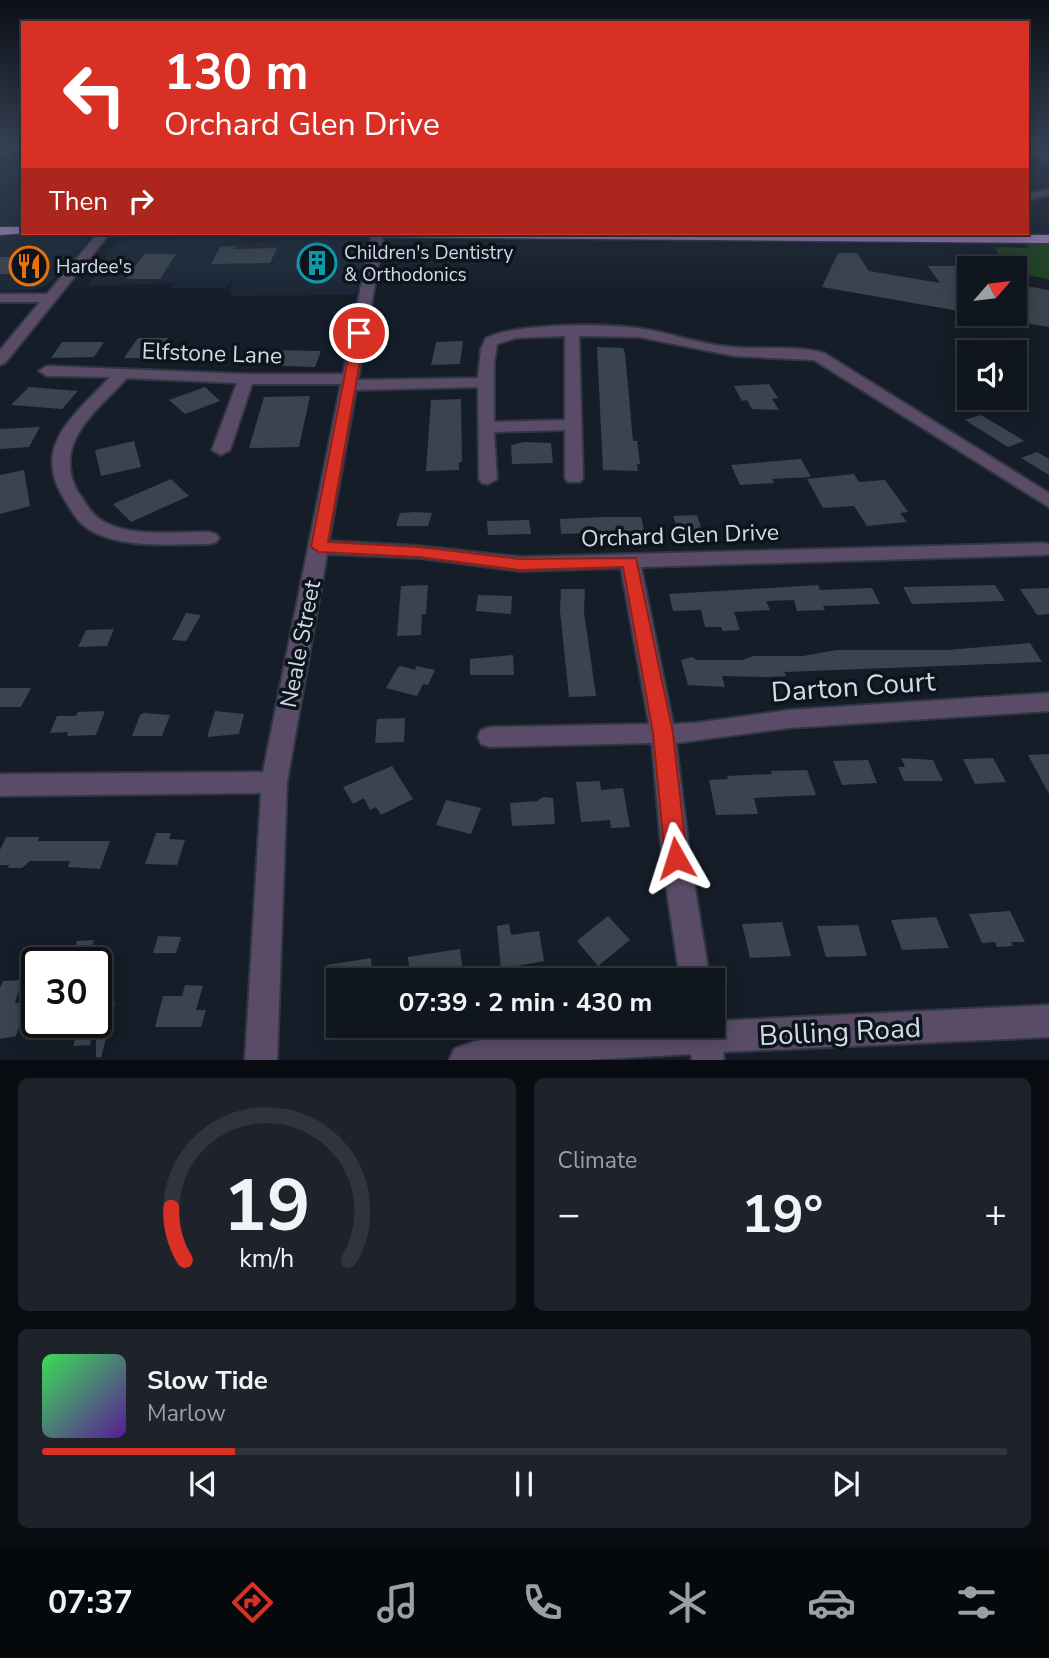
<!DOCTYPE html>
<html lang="en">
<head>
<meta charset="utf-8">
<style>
	:root { --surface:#10161e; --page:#1e232b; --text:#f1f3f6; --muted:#9c9fa4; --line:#30353c; --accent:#d93025 }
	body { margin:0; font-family:"Nunito Sans",sans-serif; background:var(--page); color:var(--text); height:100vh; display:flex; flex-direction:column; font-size:26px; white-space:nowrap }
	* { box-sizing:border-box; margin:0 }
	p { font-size:23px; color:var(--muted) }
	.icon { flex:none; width:38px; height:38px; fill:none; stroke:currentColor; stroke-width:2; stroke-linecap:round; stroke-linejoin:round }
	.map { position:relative; height:1060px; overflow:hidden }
	.drawer { display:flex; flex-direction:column; gap:18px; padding:18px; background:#090c10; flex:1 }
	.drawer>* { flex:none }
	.top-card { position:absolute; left:21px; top:21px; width:1008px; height:214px; border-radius:0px; box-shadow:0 4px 18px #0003,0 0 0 2px var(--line); background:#d93025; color:#fff; overflow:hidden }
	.needle { width:46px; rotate:62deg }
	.buttons { position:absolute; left:957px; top:256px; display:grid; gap:14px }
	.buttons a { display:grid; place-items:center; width:70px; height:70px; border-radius:0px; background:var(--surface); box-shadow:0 4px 18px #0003,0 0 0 2px var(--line); font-size:35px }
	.speed { position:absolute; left:21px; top:947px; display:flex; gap:14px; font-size:35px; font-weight:700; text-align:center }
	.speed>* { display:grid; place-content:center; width:91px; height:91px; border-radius:50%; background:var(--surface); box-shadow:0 4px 18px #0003,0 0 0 2px var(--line); line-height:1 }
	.speed .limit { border:4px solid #111; border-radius:10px; background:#fff; color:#111 }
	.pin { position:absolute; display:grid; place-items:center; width:60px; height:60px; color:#fff; margin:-30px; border:4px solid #fff; border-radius:50%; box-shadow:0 2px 7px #0007 }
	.me { position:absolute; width:77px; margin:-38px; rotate:354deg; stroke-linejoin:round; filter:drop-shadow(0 0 5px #0008) }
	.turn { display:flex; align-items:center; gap:24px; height:147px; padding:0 28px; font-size:32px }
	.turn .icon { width:91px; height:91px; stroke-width:2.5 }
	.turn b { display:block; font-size:49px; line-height:60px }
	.then { display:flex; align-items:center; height:66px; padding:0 28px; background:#0003; gap:14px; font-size:26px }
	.big { font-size:52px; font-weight:700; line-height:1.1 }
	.drawer .card { flex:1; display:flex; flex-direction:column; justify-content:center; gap:10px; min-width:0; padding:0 24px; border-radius:10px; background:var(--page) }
	.drawer .dial { align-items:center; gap:0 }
	.dial svg { height:182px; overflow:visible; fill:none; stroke:var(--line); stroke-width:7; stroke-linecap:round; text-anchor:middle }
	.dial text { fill:var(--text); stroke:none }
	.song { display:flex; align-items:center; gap:21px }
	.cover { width:84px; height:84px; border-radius:10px; background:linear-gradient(135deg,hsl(130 70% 55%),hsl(270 70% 35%)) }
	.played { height:7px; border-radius:4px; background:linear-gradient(90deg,var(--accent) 20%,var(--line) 20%) }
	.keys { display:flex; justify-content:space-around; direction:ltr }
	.heat { display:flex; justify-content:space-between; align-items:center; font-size:38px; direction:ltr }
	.drawer .tiles { flex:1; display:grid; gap:18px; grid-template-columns:1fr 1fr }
	.card:last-child { grid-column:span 2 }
	.trip { position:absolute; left:326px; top:968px; width:399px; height:70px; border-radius:0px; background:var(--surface); box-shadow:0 4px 18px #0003,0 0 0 2px var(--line); font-weight:700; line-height:70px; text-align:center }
	.dock { display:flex; height:112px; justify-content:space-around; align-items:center; background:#06090c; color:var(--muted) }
	.dock .icon { width:49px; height:49px }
	.dock .active { color:var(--accent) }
	.dock b { font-size:32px; color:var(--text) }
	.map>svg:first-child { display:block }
	.built { fill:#1b2736 }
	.green { fill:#1d451b }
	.building { fill:#3a4450 }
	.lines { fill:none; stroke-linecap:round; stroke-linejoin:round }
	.minor-casing { stroke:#303742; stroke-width:4 }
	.highway-casing { stroke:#303742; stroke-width:3 }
	.minor { fill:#5a4c66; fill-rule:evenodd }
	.highway { fill:#b08ccd; fill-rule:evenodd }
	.route { fill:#d93025; stroke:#8d1f18; stroke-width:2 }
	.labels { text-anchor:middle; stroke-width:7; stroke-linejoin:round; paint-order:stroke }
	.far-poi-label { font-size:19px; fill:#d4dae1; stroke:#0c141e; text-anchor:start }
	.street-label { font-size:23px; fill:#d4dae1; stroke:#0c141e }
	.near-street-label { font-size:28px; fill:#d4dae1; stroke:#0c141e }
</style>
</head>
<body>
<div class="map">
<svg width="1049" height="1060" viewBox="0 0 1049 1060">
	<rect width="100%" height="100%" fill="#151d28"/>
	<!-- built -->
	<path class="built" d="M23,148V225H0V152Z
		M0,236L81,237L88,240L49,284L34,290L0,291Z
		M238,238L252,243L251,246L259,241L322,239L354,240L367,243L356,295L234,296L230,292L232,279L226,288H171L174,283L88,286L114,244L127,239Z"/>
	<!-- green -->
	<path class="green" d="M1026,244H1049V279L1015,273V268H1009L994,247L1030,248Z"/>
	<!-- building -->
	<path class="building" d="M236,246L234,249L277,248L270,263L211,264L220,247Z
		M838,253H857L869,271L940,283L928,266H970V313L822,287Z
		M144,254H176L160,279H126Z
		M300,255H330L324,273H310L311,269H295Z
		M45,256L31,274H0V257Z
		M1015,284L1049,290V327L1015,321Z
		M138,338H168L156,358H124Z
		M463,341L460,364L431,365L436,342Z
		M62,342H104L94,357L51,358Z
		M597,347L623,348L625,353L633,441H637L640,464H637L638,471L603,470Z
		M266,350L321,351L315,367L257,365Z
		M769,384L778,398L772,399L779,410L752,409L747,400L742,401L734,386Z
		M29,387L78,391L62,409L11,405Z
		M205,387L220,401L185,414L169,400Z
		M310,396L299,447L249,448L264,397Z
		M461,399L462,462H459V470L426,471L431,400Z
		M981,415L1013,434L1024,441L1008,447L965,420Z
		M40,427L29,447L0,449V429Z
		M134,441L141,467L101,476L95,450Z
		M524,442L551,443L553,463L512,464L511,445Z
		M1037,452L1049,459V475L1021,458Z
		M801,459L811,477L772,479L774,483L740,485L731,465Z
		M24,470L30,506L0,514V475Z
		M854,474L859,482L885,480L908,512L900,513L907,522L867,526L854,506L823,508L807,479Z
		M171,479L189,496L131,522L113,504Z
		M415,512L432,513L428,526H396L400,513Z
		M697,515L702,530H678L673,516Z
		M604,517H641L644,531L561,534L560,519Z
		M529,520L531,534L488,535L487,521Z
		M428,585L426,614H422L421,635L397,636L401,586Z
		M818,585L820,590L872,588L880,604L823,606L825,610L797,611L794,600L766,601L770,610L734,612L740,630L723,631L721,627H705L701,610L673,611L669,594Z
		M995,585L1005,601L912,604L903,587Z
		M1049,588V614L1037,615L1020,589Z
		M561,589H585L584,612L596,696L569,697L560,611Z
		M478,595L512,596L511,614L476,611Z
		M186,613L201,615L186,641L172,640Z
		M114,629L107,646L78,647L86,630Z
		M1030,643L1042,662L784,672L786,676L770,677L722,676L725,687L688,685L681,660L692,657L697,660H742L753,656H803L836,650H947Z
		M513,655L514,675H470V659Z
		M401,666L415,670L416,666L435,670L428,685L423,684L417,696L386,688L398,667Z
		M0,688H31L21,707H0Z
		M105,711L96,735L67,736L68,732L50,733L57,716H76L78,712Z
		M215,711L244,714L239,734L207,737Z
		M144,713L170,715L162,736H132L140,715Z
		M405,718L404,742L375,743L377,719Z
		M1049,754V794L1028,755Z
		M901,758L933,760L943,781H904L898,767H905Z
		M993,758L1006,782L975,784L963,759Z
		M868,760L877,783L842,785L833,761Z
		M392,766L413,799L381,815L376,807L370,810L364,798L353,804L343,787Z
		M807,770L816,795L754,798L758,814L716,815L709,780L728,779L727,776L772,774L771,771Z
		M600,781L601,790L623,788L630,827L611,828L610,820L581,822L576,782Z
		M543,797L553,798L555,824L512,826L510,803L537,801Z
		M446,800L481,808L471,834L436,825Z
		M156,833H171L169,839L185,840L177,865L145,864Z
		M6,837H39L38,841H110L100,869L68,867L70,861H30L22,868H8L9,865H0V850Z
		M1010,911L1025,942H1011L1013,946L997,947L995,942L982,943L969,914Z
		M608,916L630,940L598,966L577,941Z
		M936,917L949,948L902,950L891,920Z
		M782,922L791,956L750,958L742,924Z
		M509,924L511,935L539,931L544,961L501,969L497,926Z
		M858,925L867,956L826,957L817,926Z
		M158,936L181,937L176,953H153Z
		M94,940L89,955H72L77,941Z
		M460,949L464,980H410L408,957Z
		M371,958L373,980H327V965Z
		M22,980L15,1003L27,1002L16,1036L0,1039V988L3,981Z
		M185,985L203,986L196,1010H206L201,1027H155L163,996H182Z
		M115,1003L101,1058L96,1057V1036H92L90,1045L73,1046L76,1036L68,1037L72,1022H96V1004Z"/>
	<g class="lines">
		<defs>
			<path id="minor" d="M23,146V150L0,154V148Z
				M1027,146L1049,155V162L1027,153Z
				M1049,189V195L1027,200V194Z
				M98,233H110L5,363L0,365V350L40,302H0V294H47Z
				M372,233H384L358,380L478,378L481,349L486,338C521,322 611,323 650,330C675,335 698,343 723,346C757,351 791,344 824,353L1049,493V507L814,360L734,356L639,337L579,336L583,478L580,482H568L565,478V430L494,432L497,479L488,484L482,483L479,479L478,387L356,390L329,541L419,546L520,557L1043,543L1049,544V554L1043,555L641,567L673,724L695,723L789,710L1049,693V711L789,728L676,743L690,858L710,980H680L662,858L652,743L490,747L481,744L478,737L481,730L490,727L649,724L621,568L520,571L419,558L327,554L287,782L277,1060H245L261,793L0,796V774L263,772L341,384H252L230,450L221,455L212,450L237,383L127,378C110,397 86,416 75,440C67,456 69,477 78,492C84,500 89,511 98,518C127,539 175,531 209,532L216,534L219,538L216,542L209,544C172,544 113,550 83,525C74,517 68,505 62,495C53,480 49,460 56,443C66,418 92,397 110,377L47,376L39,371L47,366L246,374H343ZM565,336V420L494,422V364L497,344L516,338Z
				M1049,1005V1037L723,1052L724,1060H692L691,1054L588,1060H449L454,1049C481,1037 514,1035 544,1032C600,1027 656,1026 712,1026V1015L716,1021Z"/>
			<path id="highway" d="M0,227H23V233H28L0,235Z
				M376,233L1049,235V243L383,237Z"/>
		</defs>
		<!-- minor casing -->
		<use href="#minor" class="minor-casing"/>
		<!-- highway casing -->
		<use href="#highway" class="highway-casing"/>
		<!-- minor -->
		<use href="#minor" class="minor"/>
		<!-- highway -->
		<use href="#highway" class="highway"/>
	</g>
	<!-- sky -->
	<linearGradient id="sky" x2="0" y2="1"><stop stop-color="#0c1016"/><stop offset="0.49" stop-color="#354053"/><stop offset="1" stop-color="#354053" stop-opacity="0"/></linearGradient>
	<rect width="1049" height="295" fill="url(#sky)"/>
	<!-- route -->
	<path class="route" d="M359,329L365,333L328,542L419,547L520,559L636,558L673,733L687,858L684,865L676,868L668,865L665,858L653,733L623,567L520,570L419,557L319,552L311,547L353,333Z"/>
	<!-- icons -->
	<defs>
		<symbol id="building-ring" viewBox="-11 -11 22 22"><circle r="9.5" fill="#0c141e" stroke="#0f9aa8" stroke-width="1.5"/><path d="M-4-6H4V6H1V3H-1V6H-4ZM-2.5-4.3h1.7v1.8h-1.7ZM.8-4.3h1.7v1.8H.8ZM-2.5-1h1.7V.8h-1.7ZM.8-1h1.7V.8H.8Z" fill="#0f9aa8"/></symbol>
		<symbol id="restaurant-ring" viewBox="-11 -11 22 22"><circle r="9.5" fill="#0c141e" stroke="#e8710a" stroke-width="1.5"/><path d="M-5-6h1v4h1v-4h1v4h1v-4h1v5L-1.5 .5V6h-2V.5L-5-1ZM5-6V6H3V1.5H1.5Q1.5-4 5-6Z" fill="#e8710a"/></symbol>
	</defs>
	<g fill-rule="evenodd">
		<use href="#building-ring" x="295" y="241" width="44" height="44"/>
		<use href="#restaurant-ring" x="7" y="244" width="44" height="44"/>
	</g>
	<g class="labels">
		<!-- far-poi labels -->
		<g class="far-poi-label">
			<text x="344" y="259">Children's Dentistry<tspan x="344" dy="22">&amp; Orthodonics</tspan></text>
			<text x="56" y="273">Hardee's</text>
		</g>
		<!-- street labels -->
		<g class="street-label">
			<text transform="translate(212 353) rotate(2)" y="8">Elfstone Lane</text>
			<text transform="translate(680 535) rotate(-2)" y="8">Orchard Glen Drive</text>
			<text transform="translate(300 644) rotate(-79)" y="8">Neale Street</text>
		</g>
		<!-- near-street labels -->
		<g class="near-street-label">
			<text transform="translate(853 686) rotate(-4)" y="10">Darton Court</text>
			<text transform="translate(840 1031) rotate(-3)" y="10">Bolling Road</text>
		</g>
	</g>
</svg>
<div class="buttons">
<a><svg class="needle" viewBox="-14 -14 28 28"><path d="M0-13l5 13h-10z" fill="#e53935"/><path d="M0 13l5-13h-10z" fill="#9c9fa4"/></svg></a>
<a><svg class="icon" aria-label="sound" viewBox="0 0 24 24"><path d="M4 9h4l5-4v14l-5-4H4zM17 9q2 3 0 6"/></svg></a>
</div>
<div class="speed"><div class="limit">30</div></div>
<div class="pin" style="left:359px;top:333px;background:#d93025"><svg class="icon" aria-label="arrive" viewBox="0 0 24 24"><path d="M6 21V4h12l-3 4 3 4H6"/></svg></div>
<svg class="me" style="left:676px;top:858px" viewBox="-20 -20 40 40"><path d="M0-17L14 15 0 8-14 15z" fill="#d93025" stroke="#fff" stroke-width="4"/></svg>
<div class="trip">07:39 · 2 min · 430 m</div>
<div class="top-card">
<div class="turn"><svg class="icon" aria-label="left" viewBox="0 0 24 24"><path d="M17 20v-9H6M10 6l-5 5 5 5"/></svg><div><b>130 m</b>Orchard Glen Drive</div></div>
<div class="then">Then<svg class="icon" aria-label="right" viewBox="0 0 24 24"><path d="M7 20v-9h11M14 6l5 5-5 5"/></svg></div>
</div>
</div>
<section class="drawer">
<div class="tiles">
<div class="card dial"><svg viewBox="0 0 100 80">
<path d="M14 69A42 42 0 1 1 86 69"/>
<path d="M14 69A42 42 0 0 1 8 46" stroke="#d93025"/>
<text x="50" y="56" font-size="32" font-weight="700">19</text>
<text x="50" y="72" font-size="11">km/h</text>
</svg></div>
<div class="card"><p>Climate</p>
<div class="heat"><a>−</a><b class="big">19°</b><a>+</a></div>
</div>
<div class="card">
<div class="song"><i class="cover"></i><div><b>Slow Tide</b><p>Marlow</p></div></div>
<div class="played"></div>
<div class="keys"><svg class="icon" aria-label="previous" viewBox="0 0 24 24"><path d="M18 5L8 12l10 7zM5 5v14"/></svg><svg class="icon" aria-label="pause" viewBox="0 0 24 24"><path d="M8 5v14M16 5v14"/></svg><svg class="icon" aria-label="next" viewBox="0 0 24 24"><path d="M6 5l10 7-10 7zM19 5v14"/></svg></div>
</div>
</div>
</section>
<nav class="dock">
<b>07:37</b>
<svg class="icon active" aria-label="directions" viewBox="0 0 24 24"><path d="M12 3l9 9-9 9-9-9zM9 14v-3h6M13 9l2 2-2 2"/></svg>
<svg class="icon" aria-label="music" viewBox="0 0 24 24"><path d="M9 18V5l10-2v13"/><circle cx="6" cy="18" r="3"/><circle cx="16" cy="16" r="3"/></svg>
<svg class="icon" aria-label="phone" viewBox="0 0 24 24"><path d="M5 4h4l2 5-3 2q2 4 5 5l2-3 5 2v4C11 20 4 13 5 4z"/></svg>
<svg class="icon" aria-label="climate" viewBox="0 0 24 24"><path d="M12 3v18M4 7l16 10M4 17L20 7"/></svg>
<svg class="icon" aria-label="car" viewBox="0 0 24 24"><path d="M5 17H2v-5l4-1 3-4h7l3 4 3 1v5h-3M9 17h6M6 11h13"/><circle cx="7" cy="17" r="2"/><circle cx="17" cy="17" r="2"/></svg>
<svg class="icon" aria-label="filters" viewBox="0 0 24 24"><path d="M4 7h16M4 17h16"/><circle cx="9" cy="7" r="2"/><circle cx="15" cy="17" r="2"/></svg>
</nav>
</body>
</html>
